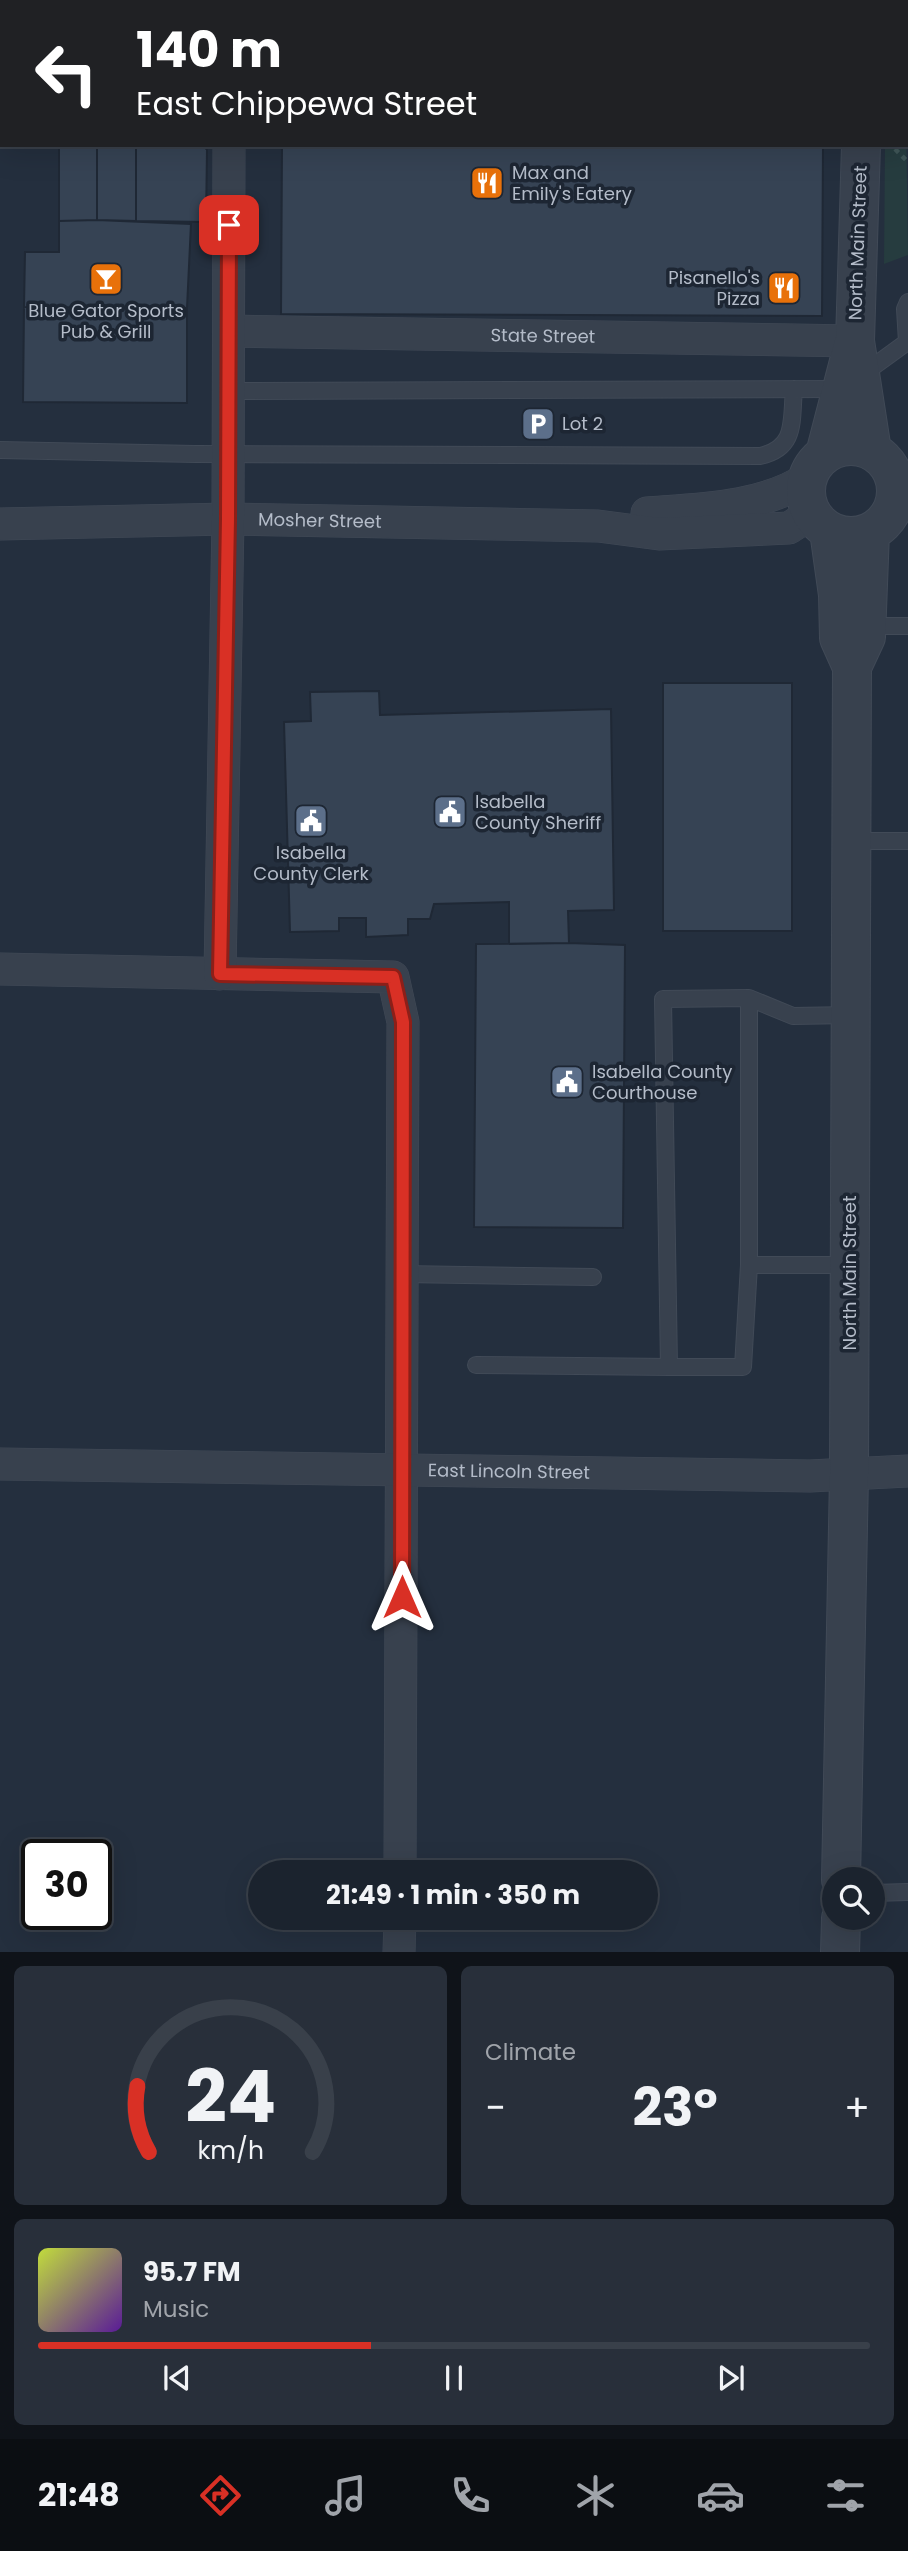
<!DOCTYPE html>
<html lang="en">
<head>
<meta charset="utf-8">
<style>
	:root { --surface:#1b232e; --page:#282f3a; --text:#f1f3f6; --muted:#a0a4aa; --line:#39404a; --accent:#d93025 }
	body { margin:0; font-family:Poppins,sans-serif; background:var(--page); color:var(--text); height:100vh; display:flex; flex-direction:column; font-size:26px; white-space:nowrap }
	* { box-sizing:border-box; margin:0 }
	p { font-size:23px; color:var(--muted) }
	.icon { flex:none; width:38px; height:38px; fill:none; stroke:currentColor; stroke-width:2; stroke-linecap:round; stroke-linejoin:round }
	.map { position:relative; height:1952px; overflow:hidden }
	.drawer { display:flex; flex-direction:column; gap:14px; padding:14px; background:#0f1319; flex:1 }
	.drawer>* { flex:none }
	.banner { position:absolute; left:0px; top:0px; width:908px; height:147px; box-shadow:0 7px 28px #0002,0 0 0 2px var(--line); background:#202124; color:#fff; overflow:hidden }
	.controls { position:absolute; left:822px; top:1867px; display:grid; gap:14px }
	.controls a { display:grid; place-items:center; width:63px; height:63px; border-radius:50%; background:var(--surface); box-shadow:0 7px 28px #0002,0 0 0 2px var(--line); font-size:35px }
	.speed { position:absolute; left:21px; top:1839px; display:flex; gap:14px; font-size:35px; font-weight:700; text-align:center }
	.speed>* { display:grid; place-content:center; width:91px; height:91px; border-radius:50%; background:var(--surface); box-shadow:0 7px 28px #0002,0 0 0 2px var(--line); line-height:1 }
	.speed .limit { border:4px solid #111; border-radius:10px; background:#fff; color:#111 }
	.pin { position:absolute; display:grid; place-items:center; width:60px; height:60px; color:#fff; margin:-30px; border-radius:14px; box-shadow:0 4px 10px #0006 }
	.me { position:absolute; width:77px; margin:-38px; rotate:0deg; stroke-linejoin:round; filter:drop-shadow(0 0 5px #0008) }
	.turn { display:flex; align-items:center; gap:24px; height:147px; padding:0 21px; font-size:32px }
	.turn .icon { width:91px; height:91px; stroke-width:2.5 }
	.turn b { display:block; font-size:49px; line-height:60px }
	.big { font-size:52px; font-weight:700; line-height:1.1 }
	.drawer .tile { flex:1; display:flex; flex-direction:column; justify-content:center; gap:10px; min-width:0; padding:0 24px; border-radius:10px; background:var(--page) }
	.drawer .dial { align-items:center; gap:0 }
	.dial svg { height:182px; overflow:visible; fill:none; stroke:var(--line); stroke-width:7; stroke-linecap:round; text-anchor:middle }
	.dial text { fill:var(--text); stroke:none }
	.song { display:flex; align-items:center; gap:21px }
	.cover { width:84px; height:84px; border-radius:10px; background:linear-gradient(135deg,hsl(70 70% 55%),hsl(270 70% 35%)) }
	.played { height:7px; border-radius:4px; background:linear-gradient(90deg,var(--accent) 40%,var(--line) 40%) }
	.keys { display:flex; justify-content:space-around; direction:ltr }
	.heat { display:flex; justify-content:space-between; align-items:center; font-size:38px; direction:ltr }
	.drawer .tiles { flex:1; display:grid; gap:14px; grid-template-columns:1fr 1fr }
	.tile:last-child { grid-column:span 2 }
	.trip { position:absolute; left:248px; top:1860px; width:410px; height:70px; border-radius:35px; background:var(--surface); box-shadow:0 7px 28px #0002,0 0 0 2px var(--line); font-weight:700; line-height:70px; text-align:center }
	.dock { display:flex; height:112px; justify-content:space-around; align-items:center; background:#0b0e12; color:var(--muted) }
	.dock .icon { width:49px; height:49px }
	.dock .selected { color:var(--accent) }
	.dock b { font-size:32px; color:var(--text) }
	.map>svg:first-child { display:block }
	.green { fill:#263c3f }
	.building { fill:#364354; stroke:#1f2835; stroke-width:2 }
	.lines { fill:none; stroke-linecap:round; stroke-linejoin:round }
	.service-casing { stroke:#414a57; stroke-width:18 }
	.minor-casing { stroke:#414a57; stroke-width:33 }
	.tertiary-casing { stroke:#414a57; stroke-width:40 }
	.path { stroke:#3f5557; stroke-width:4.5; stroke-dasharray:5 5; stroke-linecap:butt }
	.service { stroke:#38414e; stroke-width:16 }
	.minor { stroke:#38414e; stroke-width:32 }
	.tertiary { stroke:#38414e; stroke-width:38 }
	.route-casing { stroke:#8d1f18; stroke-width:18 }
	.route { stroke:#d93025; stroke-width:12 }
	.labels { text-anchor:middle; stroke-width:7; stroke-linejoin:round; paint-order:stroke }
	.poi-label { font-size:18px; fill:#b4bcc9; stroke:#1d2633; text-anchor:start }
	.street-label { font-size:18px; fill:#b4bcc9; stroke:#1d2633 }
</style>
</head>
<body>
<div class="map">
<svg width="908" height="1953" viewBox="0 0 908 1953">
	<rect width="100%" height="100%" fill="#242f3e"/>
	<!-- green -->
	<path class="green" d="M906,113L908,255L884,264L885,145H906Z"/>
	<!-- building -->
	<path class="building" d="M17,0H307V2H17Z
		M307,0H397V2Z
		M466,0H829V2H466Z
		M899,0H908V55L906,2Z
		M59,145H97V220L59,221Z
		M97,145H136V221L97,220Z
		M136,145H203L207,150L206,222L136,221Z
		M282,145H823L822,316L281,314Z
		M97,220L191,224L187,308L24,307L25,252H59V221Z
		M24,307L187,308V403L23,402Z
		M663,683H792V931H663Z
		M379,691L380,715L611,709L614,910L568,911L569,943L509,944V902L434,904L430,919H408V935L366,937V918H339V931L290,932L284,722L311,721L310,692Z
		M569,943L625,945L623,1228L474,1227L476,944Z"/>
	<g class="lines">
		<defs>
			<path id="service" d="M863,374L907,342L905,309L908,302
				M229,391L840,389
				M0,450L195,454L760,456C797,448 791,421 794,389
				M866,626H908
				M851,841H908
				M749,998L793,1016L851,1015
				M749,1265V998L663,999L669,1367H743L749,1265H850
				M403,1274L593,1277
				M476,1365L669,1367
				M873,1893L908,1892"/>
			<g id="minor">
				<path d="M418,2V0"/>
				<path id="s1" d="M230,331L855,341"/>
				<path d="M647,513C700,509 762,508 808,478"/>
				<path id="s2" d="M0,524L228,519L598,526L659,534L789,528L812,513"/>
				<path d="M0,969L393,977L403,1022L400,1872"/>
				<path d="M220,974L228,519L229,145"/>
				<path id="s3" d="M0,1464L810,1476L908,1471"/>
				<path d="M399,1953L400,1918"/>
			</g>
			<path id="tertiary" d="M862,0V2
				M0,88H2
				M906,90H908
				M861,145L855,341L872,451
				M806 491a45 45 0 1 1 90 0a45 45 0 1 1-90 0Z
				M825,454L853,346
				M829,531L838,595L839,638L852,667L849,1476L841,1880
				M852,667L866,637L870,532
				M840,1953L841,1918"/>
		</defs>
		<!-- service casing -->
		<use href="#service" class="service-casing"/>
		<!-- minor casing -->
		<use href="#minor" class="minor-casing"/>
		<!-- tertiary casing -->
		<use href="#tertiary" class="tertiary-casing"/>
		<!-- path -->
		<path class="path" d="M906,133H908
			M895,149L908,162"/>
		<!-- service -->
		<use href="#service" class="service"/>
		<!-- minor -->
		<use href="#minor" class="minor"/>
		<!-- tertiary -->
		<use href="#tertiary" class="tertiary"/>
	</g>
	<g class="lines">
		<defs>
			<path id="route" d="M229,225L228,519L220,974L393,977L403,1022L402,1597"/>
		</defs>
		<!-- route casing -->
		<use href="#route" class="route-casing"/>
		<!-- route -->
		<use href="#route" class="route"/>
	</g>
	<!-- icons -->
	<defs>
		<symbol id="restaurant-square" viewBox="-11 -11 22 22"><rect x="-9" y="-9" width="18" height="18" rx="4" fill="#e8710a" stroke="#1d2633"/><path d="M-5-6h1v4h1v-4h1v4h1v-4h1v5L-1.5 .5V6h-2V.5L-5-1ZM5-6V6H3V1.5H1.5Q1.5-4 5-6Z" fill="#fff"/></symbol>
		<symbol id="bar-square" viewBox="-11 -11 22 22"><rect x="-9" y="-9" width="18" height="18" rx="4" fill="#e8710a" stroke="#1d2633"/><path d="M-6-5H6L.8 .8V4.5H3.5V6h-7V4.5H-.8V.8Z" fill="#fff"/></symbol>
		<symbol id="parking-square" viewBox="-11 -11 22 22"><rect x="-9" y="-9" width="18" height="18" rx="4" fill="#5c6f8a" stroke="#1d2633"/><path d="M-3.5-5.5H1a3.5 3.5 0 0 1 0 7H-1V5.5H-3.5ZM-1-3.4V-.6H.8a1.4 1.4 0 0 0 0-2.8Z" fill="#fff"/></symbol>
		<symbol id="civic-square" viewBox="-11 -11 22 22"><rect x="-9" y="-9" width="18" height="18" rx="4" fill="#5c6f8a" stroke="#1d2633"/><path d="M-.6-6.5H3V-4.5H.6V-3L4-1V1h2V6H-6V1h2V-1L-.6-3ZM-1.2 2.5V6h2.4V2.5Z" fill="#fff"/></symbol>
	</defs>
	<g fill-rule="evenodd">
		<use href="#restaurant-square" x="468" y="164" width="38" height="38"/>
		<use href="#bar-square" x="87" y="260" width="38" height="38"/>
		<use href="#restaurant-square" x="765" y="269" width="38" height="38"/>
		<use href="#parking-square" x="519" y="405" width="38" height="38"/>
		<use href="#civic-square" x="431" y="793" width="38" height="38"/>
		<use href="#civic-square" x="292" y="802" width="38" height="38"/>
		<use href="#civic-square" x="548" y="1063" width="38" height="38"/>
	</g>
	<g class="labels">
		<!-- poi labels -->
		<g class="poi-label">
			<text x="512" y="179">Max and<tspan x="512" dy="21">Emily's Eatery</tspan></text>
			<text x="760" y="284" text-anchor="end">Pisanello's<tspan x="760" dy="21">Pizza</tspan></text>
			<text x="106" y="317" text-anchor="middle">Blue Gator Sports<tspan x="106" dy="21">Pub &amp; Grill</tspan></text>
			<text x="562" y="430">Lot 2</text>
			<text x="475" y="808">Isabella<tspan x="475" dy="21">County Sheriff</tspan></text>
			<text x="311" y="859" text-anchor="middle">Isabella<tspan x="311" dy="21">County Clerk</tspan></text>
			<text x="592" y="1078">Isabella County<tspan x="592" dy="21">Courthouse</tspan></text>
		</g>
		<!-- street labels -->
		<g class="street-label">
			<text transform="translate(858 243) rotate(-88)" y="6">North Main Street</text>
			<text dy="6" stroke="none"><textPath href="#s1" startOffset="313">State Street</textPath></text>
			<text dy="6" stroke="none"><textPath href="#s2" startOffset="320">Mosher Street</textPath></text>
			<text transform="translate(850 1273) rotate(-90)" y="6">North Main Street</text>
			<text dy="6" stroke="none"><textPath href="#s3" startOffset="509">East Lincoln Street</textPath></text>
		</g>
	</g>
</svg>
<div class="controls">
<a><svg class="icon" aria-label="search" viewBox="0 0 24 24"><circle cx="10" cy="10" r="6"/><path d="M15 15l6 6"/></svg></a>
</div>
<div class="speed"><div class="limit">30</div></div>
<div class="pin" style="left:229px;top:225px;background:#d93025"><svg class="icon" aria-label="arrive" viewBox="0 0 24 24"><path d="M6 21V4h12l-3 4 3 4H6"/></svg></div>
<svg class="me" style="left:402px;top:1597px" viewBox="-20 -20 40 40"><path d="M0-17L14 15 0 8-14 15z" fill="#d93025" stroke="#fff" stroke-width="4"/></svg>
<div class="trip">21:49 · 1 min · 350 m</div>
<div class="banner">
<div class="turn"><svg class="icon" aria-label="left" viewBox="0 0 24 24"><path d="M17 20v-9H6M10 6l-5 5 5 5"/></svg><div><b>140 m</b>East Chippewa Street</div></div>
</div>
</div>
<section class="drawer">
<div class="tiles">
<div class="tile dial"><svg viewBox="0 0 100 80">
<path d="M14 69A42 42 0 1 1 86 69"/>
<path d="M14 69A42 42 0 0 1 9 40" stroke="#d93025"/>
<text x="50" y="56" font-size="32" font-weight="700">24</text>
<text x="50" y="72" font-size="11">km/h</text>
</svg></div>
<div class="tile"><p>Climate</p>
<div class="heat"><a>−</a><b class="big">23°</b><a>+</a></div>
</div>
<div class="tile">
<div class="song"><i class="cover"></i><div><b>95.7 FM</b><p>Music</p></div></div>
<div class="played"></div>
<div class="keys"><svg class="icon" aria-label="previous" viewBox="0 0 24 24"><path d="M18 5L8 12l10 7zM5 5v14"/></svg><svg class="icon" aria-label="pause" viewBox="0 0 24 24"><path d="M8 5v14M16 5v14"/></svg><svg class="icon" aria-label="next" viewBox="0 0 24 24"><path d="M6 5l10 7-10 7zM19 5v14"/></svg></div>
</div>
</div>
</section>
<nav class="dock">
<b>21:48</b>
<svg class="icon selected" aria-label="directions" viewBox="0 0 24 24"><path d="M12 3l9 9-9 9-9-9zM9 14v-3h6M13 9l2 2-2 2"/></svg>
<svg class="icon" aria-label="music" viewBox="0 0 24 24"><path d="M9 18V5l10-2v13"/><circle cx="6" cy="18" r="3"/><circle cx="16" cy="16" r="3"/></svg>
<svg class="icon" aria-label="phone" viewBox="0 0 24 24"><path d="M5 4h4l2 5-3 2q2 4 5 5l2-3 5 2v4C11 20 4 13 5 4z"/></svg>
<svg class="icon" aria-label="climate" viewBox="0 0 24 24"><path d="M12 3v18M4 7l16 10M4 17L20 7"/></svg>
<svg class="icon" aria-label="car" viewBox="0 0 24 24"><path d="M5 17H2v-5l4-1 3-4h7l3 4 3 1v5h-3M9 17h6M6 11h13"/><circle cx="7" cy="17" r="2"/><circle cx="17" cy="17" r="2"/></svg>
<svg class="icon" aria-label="filters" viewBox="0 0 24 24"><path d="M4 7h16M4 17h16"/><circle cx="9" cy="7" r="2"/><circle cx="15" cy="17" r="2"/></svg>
</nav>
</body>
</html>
